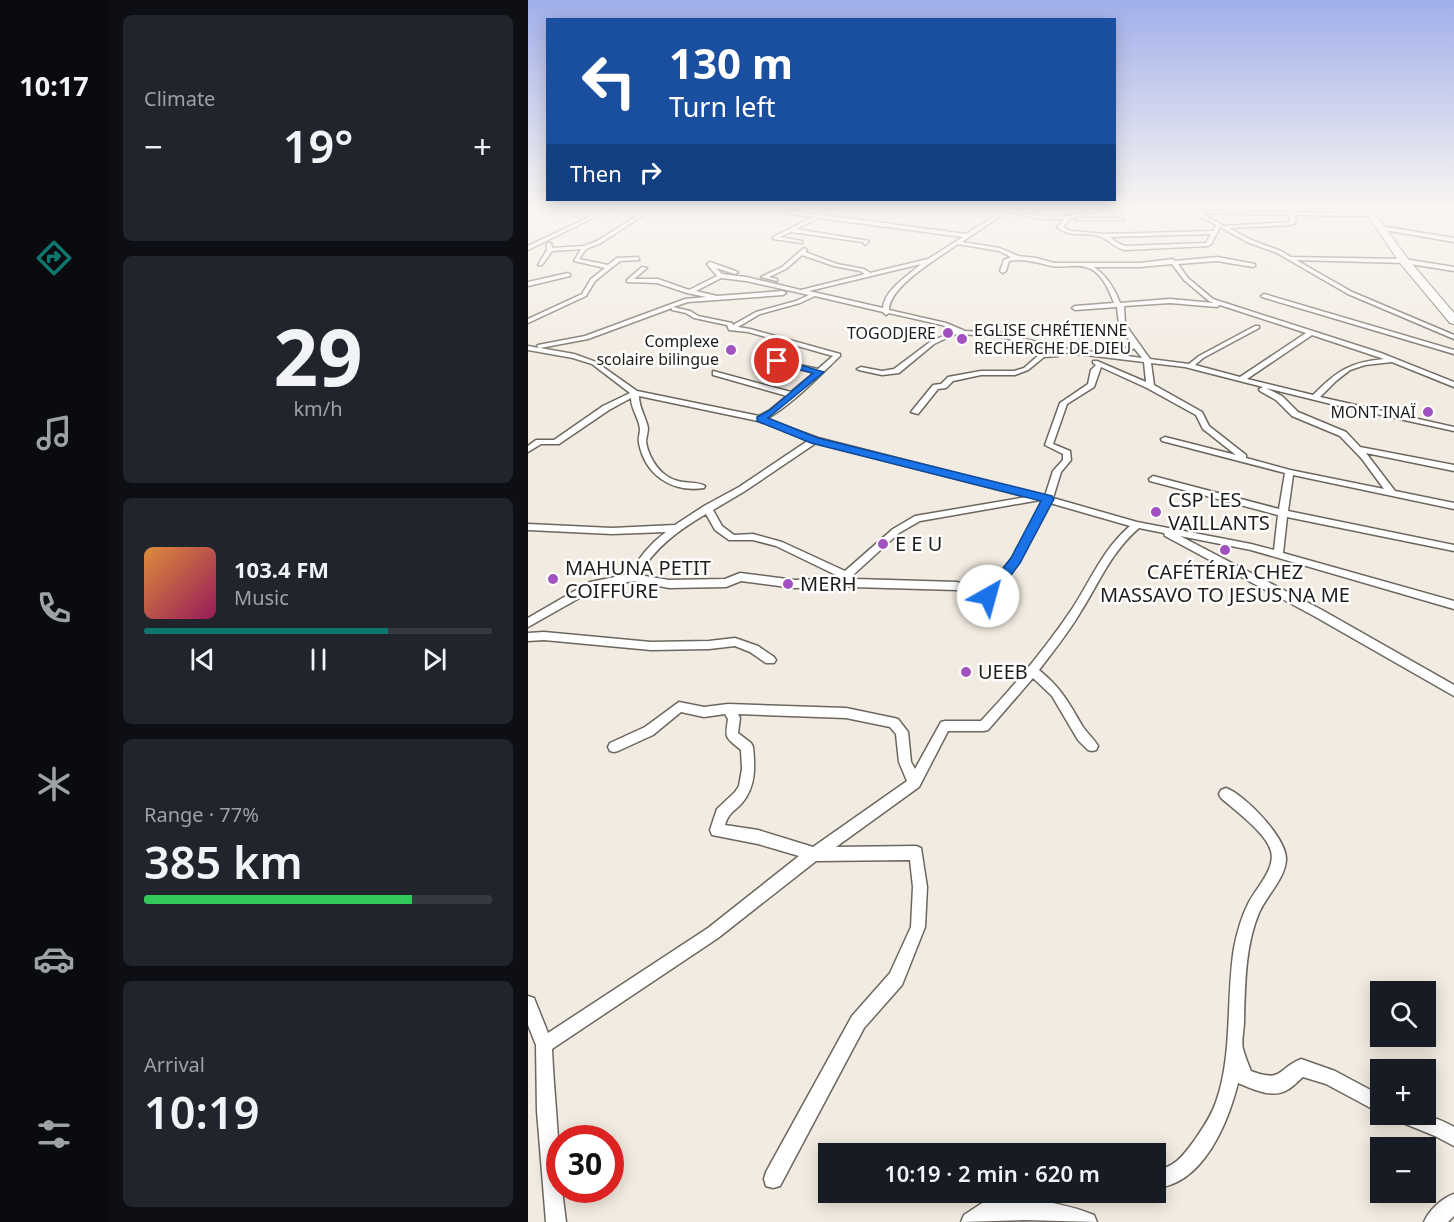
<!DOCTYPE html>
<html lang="en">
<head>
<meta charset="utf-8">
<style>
	:root { --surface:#171b24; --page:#20242c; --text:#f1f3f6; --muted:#9ea1a6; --line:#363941; --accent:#0f766e }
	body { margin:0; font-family:"Noto Sans",sans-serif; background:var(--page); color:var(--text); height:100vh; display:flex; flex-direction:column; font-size:22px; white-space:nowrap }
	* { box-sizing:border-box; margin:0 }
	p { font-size:20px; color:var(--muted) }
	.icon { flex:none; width:33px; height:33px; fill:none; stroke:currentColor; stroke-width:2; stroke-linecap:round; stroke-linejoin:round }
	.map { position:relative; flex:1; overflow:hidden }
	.drawer { display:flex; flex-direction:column; gap:15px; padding:15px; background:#0d0f14; width:420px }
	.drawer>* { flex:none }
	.banner { position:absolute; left:18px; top:18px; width:570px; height:183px; border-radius:0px; box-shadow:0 3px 15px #0003; background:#1a4fa0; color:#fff; overflow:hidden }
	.fabs { position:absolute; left:842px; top:981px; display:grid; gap:12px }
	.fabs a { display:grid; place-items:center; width:66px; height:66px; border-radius:0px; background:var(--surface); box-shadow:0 3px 15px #0003; font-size:30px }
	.speed { position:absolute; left:18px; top:1125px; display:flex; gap:12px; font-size:30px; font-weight:700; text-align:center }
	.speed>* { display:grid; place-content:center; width:78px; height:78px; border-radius:50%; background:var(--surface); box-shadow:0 3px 15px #0003; line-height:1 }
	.speed .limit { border:9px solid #d22; background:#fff; color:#111 }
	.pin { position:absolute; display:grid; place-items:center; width:51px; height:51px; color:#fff; margin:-26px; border:3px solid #fff; border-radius:50%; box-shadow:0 2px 6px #0007 }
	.me { position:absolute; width:66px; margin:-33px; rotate:38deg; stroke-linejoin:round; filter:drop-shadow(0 0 4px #0008) }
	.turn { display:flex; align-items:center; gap:21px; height:126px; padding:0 24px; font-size:27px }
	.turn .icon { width:78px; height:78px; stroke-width:2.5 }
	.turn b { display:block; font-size:42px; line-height:51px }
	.then { display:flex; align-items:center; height:57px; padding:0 24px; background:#0003; gap:12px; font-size:22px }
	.big { font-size:45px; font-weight:600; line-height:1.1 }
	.drawer .card { flex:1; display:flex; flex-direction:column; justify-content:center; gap:9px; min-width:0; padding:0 21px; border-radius:9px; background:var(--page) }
	.drawer .dial { align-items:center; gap:0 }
	.dial b { font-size:78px; line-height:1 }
	.song { display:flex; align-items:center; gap:18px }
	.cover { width:72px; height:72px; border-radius:9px; background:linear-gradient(135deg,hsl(30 70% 55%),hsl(330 70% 35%)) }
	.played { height:6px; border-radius:3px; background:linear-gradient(90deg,var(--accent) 70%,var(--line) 70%) }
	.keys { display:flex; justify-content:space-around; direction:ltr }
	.heat { display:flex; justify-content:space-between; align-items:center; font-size:33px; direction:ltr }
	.charge { height:9px; border-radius:4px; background:linear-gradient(90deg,#34c759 77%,var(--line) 0) }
	.trip { position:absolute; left:290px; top:1143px; width:348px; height:60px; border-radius:0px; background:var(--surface); box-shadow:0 3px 15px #0003; font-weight:600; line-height:60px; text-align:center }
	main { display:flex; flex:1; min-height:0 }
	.dock { display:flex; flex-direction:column; width:108px; justify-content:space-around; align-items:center; background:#090b0e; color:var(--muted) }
	.dock .icon { width:42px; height:42px }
	.dock .selected { color:var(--accent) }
	.dock b { font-size:27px; color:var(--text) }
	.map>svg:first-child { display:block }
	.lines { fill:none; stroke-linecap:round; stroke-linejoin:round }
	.street-casing { stroke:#6c675e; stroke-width:3 }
	.highway-casing { stroke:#6c675e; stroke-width:2 }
	.street { fill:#fff; fill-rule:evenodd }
	.highway { fill:#fff; fill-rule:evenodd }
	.route { fill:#1a73e8; stroke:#114b97; stroke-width:1.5 }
	.poi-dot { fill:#a251c1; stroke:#fff; stroke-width:2 }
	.labels { text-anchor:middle; stroke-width:5; stroke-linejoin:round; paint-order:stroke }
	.far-poi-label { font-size:16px; fill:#201e1a; stroke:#fff; text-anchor:end }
	.poi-label { font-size:20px; fill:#201e1a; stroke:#fff; text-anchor:start }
</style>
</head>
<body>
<main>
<nav class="dock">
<b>10:17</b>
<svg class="icon selected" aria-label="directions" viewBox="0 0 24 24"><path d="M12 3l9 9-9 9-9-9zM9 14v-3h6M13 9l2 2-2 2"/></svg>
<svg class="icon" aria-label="music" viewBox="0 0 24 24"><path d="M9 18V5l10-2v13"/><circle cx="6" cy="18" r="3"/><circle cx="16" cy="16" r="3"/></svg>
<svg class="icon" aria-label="phone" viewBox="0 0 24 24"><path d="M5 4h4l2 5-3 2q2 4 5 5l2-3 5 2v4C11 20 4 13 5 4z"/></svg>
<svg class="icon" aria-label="climate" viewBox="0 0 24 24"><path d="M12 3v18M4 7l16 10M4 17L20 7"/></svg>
<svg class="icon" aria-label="car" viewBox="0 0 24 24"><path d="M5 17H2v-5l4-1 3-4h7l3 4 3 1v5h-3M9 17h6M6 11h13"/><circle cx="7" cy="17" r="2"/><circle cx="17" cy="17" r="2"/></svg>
<svg class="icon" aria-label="filters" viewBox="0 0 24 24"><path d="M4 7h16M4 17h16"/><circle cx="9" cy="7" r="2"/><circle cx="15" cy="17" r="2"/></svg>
</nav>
<section class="drawer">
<div class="card"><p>Climate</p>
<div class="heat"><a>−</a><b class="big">19°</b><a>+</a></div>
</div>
<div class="card dial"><b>29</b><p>km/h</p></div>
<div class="card">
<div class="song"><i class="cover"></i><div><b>103.4 FM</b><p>Music</p></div></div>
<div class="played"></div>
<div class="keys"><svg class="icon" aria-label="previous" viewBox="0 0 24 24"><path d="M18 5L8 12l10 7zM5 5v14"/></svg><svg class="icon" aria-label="pause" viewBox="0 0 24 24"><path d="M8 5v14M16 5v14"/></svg><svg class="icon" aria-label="next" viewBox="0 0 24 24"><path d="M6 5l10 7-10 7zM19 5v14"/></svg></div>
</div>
<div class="card"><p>Range · 77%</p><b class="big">385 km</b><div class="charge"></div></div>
<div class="card"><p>Arrival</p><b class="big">10:19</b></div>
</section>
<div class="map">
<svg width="926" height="1222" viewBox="0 0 926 1222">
	<rect width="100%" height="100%" fill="#f2ebe1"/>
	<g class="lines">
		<defs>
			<path id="street" d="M82,207H87L0,250V246Z
				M123,207H127L73,243L58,249L51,259L80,265L89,258L109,257L111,258V260L92,261L67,281L58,296L0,323V319L54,294L63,279L77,268L46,261L53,249L24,251L14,265H10L19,250V243H23L24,248L56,246L69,241Z
				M263,207H267L263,211L289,215L305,207H310L295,215L438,234L481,207H485L483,209C504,215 524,220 545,215C556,212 567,207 578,207L542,219L535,227L543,231L576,234L685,231L688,225L655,207H660L669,211L762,212L764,211L766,212L843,214L845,216L767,215V223L762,225L701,228L723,240L753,251L763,257L876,259L926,267V271L876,263L768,260L824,292L926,335V339L820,294L749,253L719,242L692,227L683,244L680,246L597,250C586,248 581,239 571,236C557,232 542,238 529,227L537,219H510L480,211L434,242L472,248L490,256L508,258L526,263H612L645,259L647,261L689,257L727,264V266L725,267L689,261L650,264L660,278L685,299L853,353L926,382V387L864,362L837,365L822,370L808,381L792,397L926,427V431L803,404L738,388L754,396L770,412L818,432L832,447L926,465V471L838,453L867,491L926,503V509L765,475L760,511L926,545V551L759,517L755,553L926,601V609L723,550L652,536L794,610L926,685V696L786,616L637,536L636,533L611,528C583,552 571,583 552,613C540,633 525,652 511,670C535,690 540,702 555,727C560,734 566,739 570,746L568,750L564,751L560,750L550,740L524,696L505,678L460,730L456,731H420L391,787L308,847L388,846L393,848L399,887L397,927L374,985L336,1028L252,1186L245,1188L238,1186L236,1179L238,1172L324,1016L362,973L383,927L385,887L382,860L288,861L190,938L24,1049C26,1096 32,1143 32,1190H34L38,1222H18L9,1111L8,1045L0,1025V996L6,998L20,1033L180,928L271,856L230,844L184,835L182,830L189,809L207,792L211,786L214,769L213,750C197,737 197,739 200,719L197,714L176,717L153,712L125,735L90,751L86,752L82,751L80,747L82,743L117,727L151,702L176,707L200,704L318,708L366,718L370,719L380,732L383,762L387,769L413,722L417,721H453C486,686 517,649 544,609C563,580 575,549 602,526L522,503L491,562L464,599L460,600L429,590L324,587L320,586L316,580L293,587L267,588L213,581L198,587L141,588L105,581L69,588L0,627V618L62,582L102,574C111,557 123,543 138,532L84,534L0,530V524L84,528L147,525L176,506L211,487L281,440L230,421L111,396C111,408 118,417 120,428C120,433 118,438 118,442C121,459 133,477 150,481C159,484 169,481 177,486L176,488C144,493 117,475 111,443C110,438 112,434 112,429C111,418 103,409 103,398L81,410L31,444H13L0,452V446L8,440H26L75,406L102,393L64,364L45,358L0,350V346L11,348L9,346L10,345L57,336L157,299L178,297L159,293L129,283L99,282V280L114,267L119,268L106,279H130L161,290L189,276L179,264L182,262L210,272L207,274L188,268L194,274L218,277L273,290L337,274L332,271L306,266L274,255L258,269L241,277L249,279V281L233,277L254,267L276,248L279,250L277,252L309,264L336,269L342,273L400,259L435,237L291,218L268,229L341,241L337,245L335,242L263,232L252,237L274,241V243L245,239V237L285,217L257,213ZM673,213L762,215V222L696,226ZM683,234L678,243L597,246L590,243L582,237ZM430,244L471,251L483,257L476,260L472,271L475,273L478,271L481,261C496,258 509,263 524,266C534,268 547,264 557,267C573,270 581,290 586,303L547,306L544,308L547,310L589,307L591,324L603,343L600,347L582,354L533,348L473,333L437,331L418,323L361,310C361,286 412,257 430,244ZM393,264C380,276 356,290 355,308L281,291ZM644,264L656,280L681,301L686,303L642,299L592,303C586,287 579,277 566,267H612ZM193,278L218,281L281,295L268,301L228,312L205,325L204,323L170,316L162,311L145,307L160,302L255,295L258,293L255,291L189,296L168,291ZM287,296L355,312L358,315L361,313L414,325L426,331L402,342L366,369L354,371L333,367L329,369L331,370L354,375L371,373L406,344L425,335L433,334L473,337L533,352L616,362L618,382L569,361H565V363L568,365L563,370L560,384L532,403L517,445L535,454V460L525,471L517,496L290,438L238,419C264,405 291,376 312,356V354L222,329L210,327L232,314L272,303ZM642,303L689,307L692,305L778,333L712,377L667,365L675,358L731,328V326H727L671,356L661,364L622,359L597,324L596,306ZM144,308V310L158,313L166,318L199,325L201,330L220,332L305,356L290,369L239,358V360L286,373L263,392L185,371V375L259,396L242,410L231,416L109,391L68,362L46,354L12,348L60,339ZM784,335L856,359C822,362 809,371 785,395L719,379ZM606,348L614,358L591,355L605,349ZM623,363L657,367L735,387L731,389L732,391L748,400L764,416L812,436L834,459L856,489L762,470L718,458V455L681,426L674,412L626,385ZM573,367L619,388L668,415L675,429L708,455L637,437L633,439L634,441L757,473L751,509L625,476L621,479L622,481L750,515L746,550L723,544L609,522L525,498L533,472L543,460L542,451L525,444L539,404L566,387ZM288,443L499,497L387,516L365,529L317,571L254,542L225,534L206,535L194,526L185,510L217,491ZM512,500L514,501L484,558L458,591L429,582L327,579L324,576L371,533L392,521ZM178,514L187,530L201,540H225L248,546L308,575L293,579L267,580L212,573L197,579L141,580L111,575C127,547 151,530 178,514ZM210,714L318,718L362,727L368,734L371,762L379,781L285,847L230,830L197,825C200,813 207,811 214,803C228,787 227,766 225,747L223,743L210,733L212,718Z
				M550,218H594L596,219L594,220H548Z
				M852,226L926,238V242L850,229Z
				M40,273L42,274V276L0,286V282Z
				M736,294L926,350V354L734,297L733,296Z
				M528,353L530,354V356L516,357L500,370L487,375H453L425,381L418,388L410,389L390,414L383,412L405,385L413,384L420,377L453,371H486L496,368L512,354Z
				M16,632L123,642L181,641L207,638L230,646L246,657L248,660L246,663H238L222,652L207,646L181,649L123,650L16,640L0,641V633Z
				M698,788C717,795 759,838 758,860C757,879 738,896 731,913C717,946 717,986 716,1022C716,1030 713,1041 715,1049C717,1056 720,1064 723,1071C755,1083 749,1069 773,1059L807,1071L852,1095V1113L798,1084L775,1077C770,1081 765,1087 759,1090C745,1099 724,1089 710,1083C700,1123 675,1185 627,1188V1170C646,1168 655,1156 666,1141C674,1129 683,1117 688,1102C705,1055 698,997 706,948C709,933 713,918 720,904C727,889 748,869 743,851C738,833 708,811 693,798L691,794L693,790Z
				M865,1114C890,1114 904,1114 926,1127V1146L907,1136L868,1120Z
				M471,1192H497L495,1199L491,1201C517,1200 541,1205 566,1215L569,1222L497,1220L433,1222L436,1215Z
				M926,1194V1216L920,1222H896C901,1210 914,1198 926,1194Z"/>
			<path id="highway" d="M834,207H842L880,259L926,313V324L922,323L872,263Z"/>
		</defs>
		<!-- street casing -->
		<use href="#street" class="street-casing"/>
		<!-- highway casing -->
		<use href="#highway" class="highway-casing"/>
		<!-- street -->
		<use href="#street" class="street"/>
		<!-- highway -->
		<use href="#highway" class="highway"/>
	</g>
	<!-- sky -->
	<linearGradient id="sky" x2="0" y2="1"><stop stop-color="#a1afea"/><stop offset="0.55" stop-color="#f9f6f2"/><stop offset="1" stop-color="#f9f6f2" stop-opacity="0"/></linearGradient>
	<rect width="926" height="378" fill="url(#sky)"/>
	<!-- route -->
	<path class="route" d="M249,358L296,372L240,418L290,438L524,496L526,499L492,563L465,600H455L453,596L483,558L513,501L283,443L229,421V417L242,410L285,373L246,363L244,361Z"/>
	<!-- markers -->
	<g class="poi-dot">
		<circle cx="420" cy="333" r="6"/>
		<circle cx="434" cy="339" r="6"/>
		<circle cx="203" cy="350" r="6"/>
		<circle cx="900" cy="412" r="6"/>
		<circle cx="628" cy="512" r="6"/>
		<circle cx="355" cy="544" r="6"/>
		<circle cx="697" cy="550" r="6"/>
		<circle cx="25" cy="579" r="6"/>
		<circle cx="260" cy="584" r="6"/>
		<circle cx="438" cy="672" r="6"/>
	</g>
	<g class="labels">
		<!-- far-poi labels -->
		<g class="far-poi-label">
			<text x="446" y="336" text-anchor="start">EGLISE CHRÉTIENNE<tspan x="446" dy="18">RECHERCHE DE DIEU</tspan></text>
			<text x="408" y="339">TOGODJERE</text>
			<text x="191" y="347">Complexe<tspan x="191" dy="18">scolaire bilingue</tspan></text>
			<text x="888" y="418">MONT INAÏ</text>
		</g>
		<!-- poi labels -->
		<g class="poi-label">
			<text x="640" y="507">CSP LES<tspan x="640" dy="23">VAILLANTS</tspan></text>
			<text x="367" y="551">E E U</text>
			<text x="37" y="575">MAHUNA PETIT<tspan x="37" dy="23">COIFFURE</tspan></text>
			<text x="697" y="579" text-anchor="middle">CAFÉTÉRIA CHEZ<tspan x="697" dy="23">MASSAVO TO JESUS NA ME</tspan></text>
			<text x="272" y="591">MERH</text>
			<text x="450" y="679">UEEB</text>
		</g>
	</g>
</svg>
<div class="fabs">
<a><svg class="icon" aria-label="search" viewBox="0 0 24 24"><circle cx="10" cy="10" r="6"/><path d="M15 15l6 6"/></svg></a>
<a>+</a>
<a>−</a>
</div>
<div class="speed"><div class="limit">30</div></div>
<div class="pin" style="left:249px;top:361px;background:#d93025"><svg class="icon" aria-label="arrive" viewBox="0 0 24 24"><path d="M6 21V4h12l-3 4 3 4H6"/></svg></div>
<svg class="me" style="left:460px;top:596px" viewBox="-20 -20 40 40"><circle r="19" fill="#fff"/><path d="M0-13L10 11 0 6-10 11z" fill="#1a73e8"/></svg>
<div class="trip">10:19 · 2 min · 620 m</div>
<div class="banner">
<div class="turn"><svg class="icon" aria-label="left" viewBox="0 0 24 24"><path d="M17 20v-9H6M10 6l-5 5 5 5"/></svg><div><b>130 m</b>Turn left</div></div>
<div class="then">Then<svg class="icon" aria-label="right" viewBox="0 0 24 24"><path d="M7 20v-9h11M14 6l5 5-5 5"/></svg></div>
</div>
</div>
</main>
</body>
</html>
